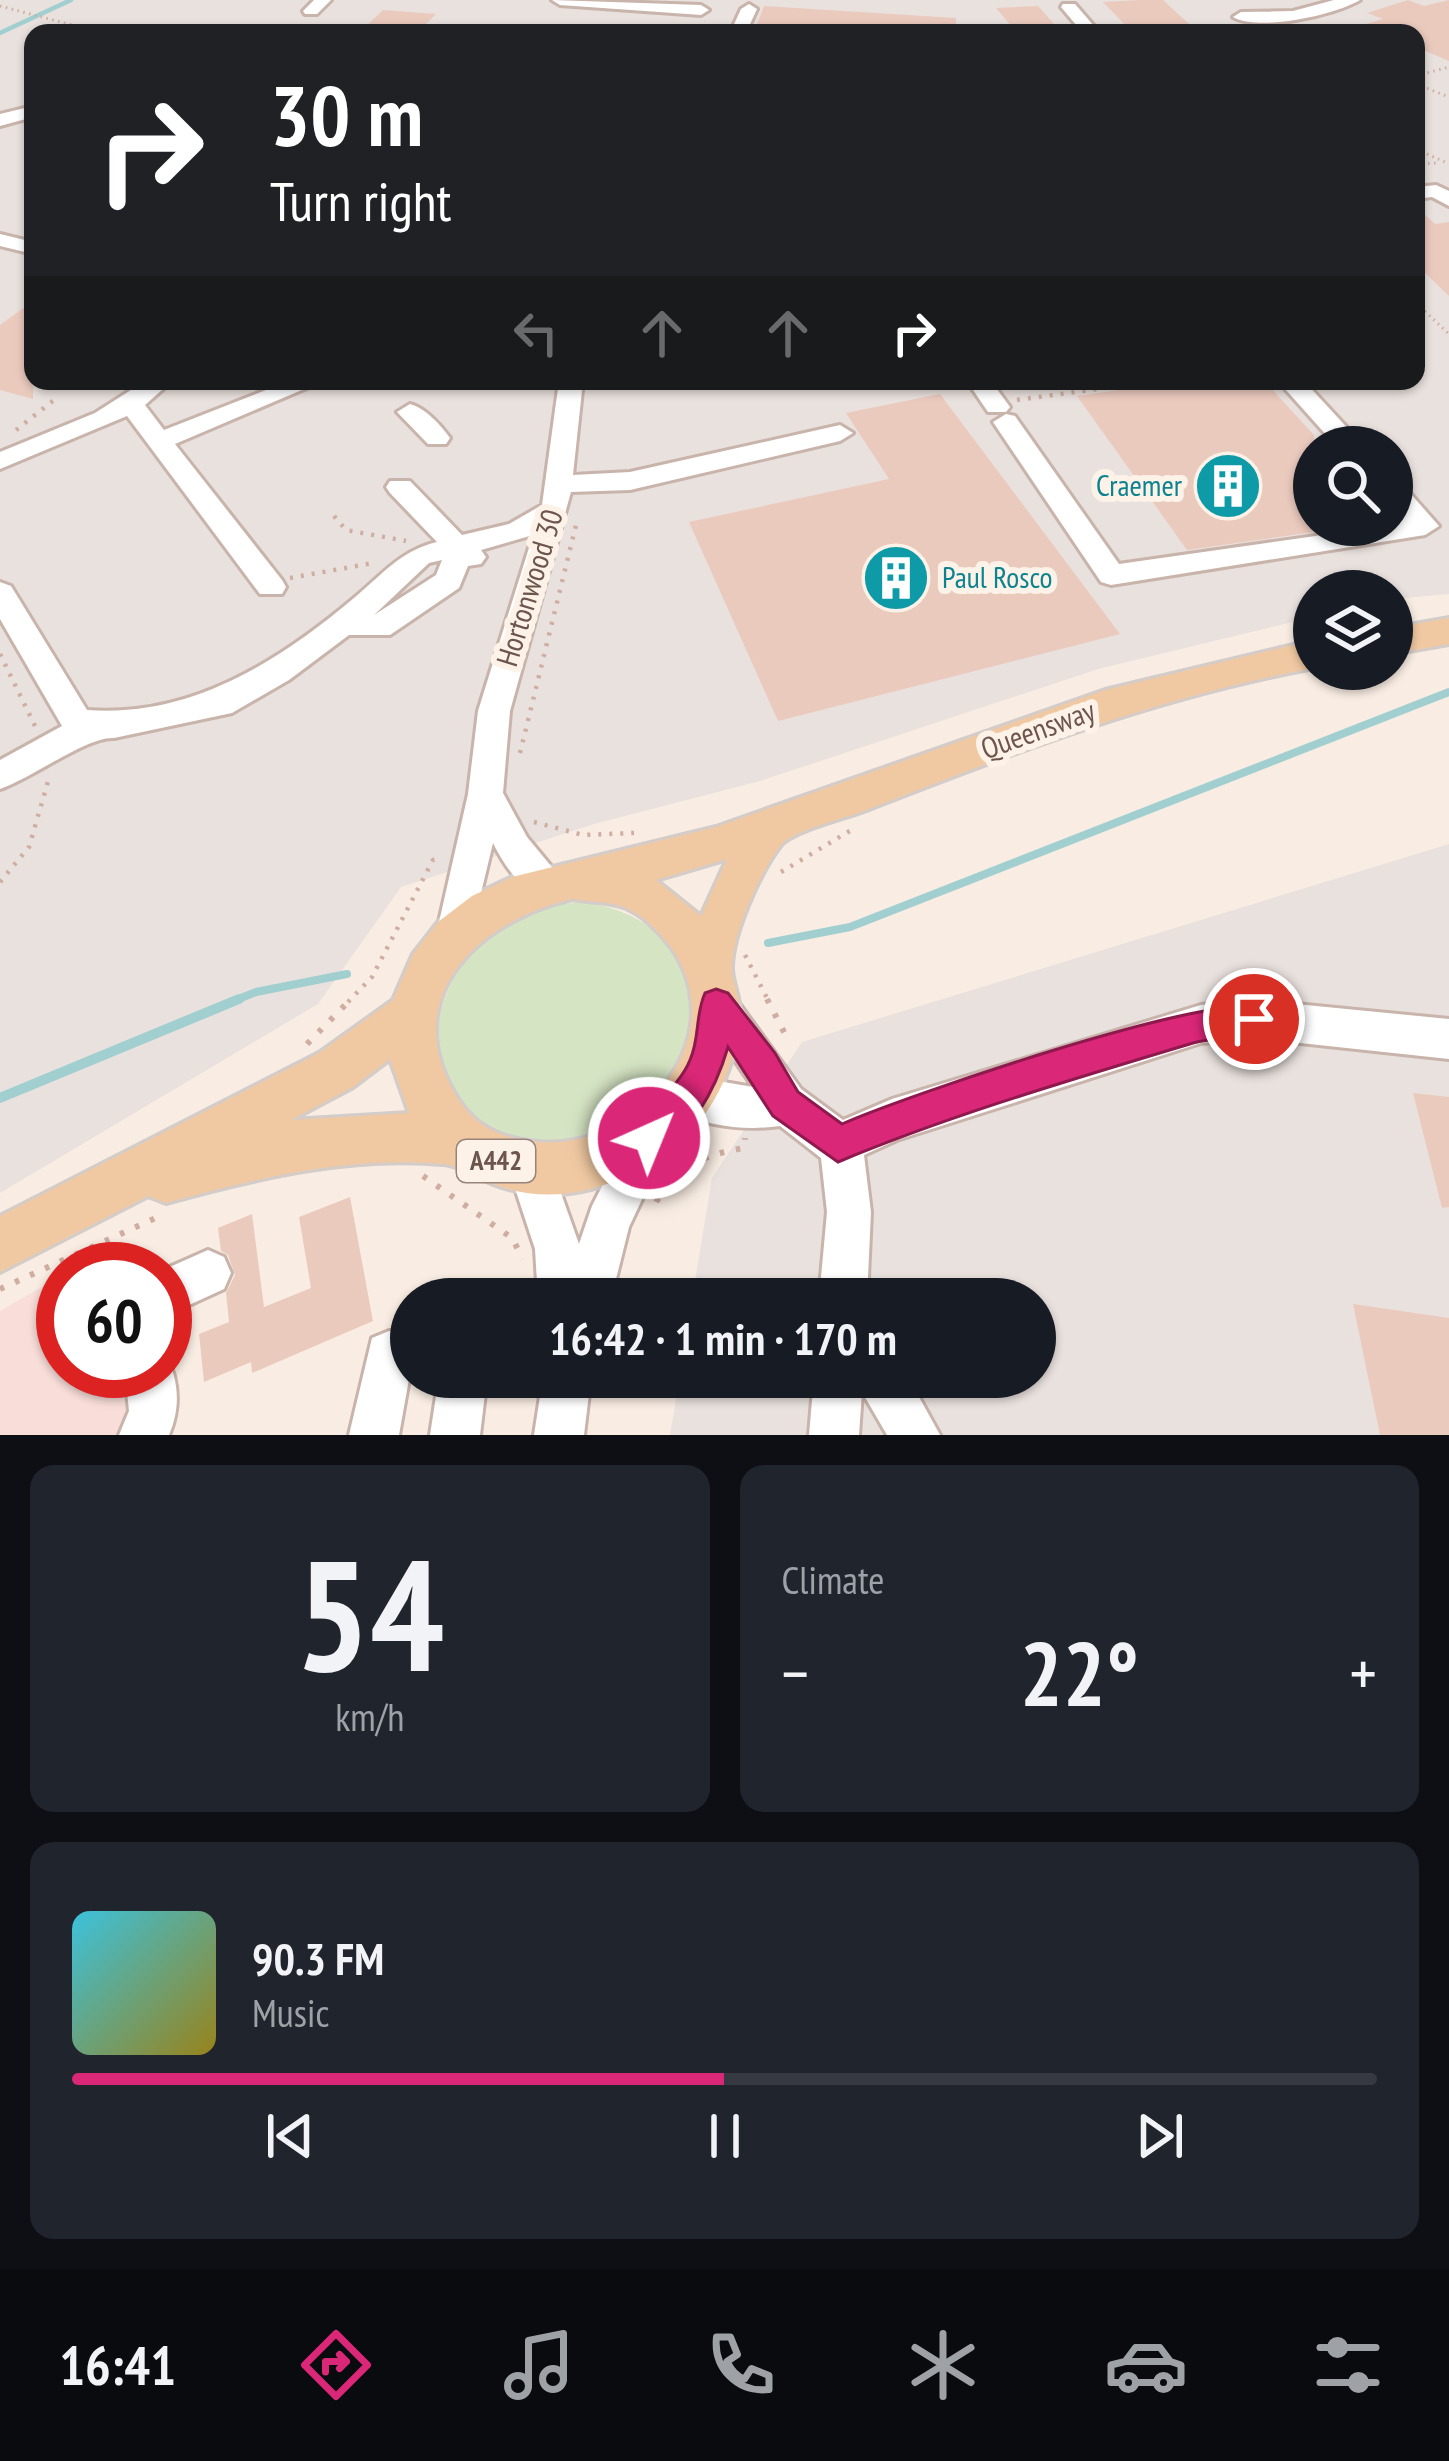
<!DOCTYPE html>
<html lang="en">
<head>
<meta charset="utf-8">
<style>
	:root { --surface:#171b24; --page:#20242c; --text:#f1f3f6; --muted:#9ea1a6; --line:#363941; --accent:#db2777 }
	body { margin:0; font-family:"PT Sans Narrow",sans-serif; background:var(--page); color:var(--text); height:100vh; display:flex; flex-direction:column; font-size:45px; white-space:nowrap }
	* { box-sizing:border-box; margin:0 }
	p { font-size:39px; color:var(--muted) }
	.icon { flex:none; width:66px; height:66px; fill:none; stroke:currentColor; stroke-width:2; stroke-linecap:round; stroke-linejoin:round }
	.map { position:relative; height:1435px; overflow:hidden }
	.side { display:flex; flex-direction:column; gap:30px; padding:30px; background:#0d0f14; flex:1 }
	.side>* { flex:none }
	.hud { position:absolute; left:24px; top:24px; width:1401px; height:366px; border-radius:24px; box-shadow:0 3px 9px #0004; background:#202124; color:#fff; overflow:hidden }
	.controls { position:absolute; left:1293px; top:426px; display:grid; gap:24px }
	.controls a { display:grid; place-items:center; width:120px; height:120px; border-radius:50%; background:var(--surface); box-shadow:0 3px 9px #0004; font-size:60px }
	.speed { position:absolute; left:36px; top:1242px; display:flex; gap:24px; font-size:60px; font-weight:700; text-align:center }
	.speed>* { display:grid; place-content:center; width:156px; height:156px; border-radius:50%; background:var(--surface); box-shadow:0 3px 9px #0004; line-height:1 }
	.speed .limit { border:18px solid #d22; background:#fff; color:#111 }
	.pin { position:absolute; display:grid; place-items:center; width:102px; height:102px; color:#fff; margin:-51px; border:6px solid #fff; border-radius:50%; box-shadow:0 3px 12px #0007 }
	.me { position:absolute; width:132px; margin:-66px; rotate:44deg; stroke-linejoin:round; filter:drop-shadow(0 0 9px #0008) }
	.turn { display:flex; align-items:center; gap:42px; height:252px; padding:0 48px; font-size:54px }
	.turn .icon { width:156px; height:156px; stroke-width:2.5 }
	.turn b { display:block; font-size:84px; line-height:102px }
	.lanes { display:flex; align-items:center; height:114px; padding:0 48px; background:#0003; justify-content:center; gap:60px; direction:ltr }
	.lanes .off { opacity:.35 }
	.big { font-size:90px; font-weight:600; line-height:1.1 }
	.side .tile { flex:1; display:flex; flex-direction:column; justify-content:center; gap:18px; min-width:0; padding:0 42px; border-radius:24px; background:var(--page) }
	.side .dial { align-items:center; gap:0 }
	.dial b { font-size:156px; line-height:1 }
	.song { display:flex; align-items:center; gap:36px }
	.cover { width:144px; height:144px; border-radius:18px; background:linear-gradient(135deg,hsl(190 70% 55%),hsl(50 70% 35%)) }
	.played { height:12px; border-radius:6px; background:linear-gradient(90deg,var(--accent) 50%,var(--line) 50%) }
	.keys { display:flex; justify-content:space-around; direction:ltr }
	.heat { display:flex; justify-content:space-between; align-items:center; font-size:66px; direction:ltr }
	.side .tiles { flex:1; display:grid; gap:30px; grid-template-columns:1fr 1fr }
	.tile:last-child { grid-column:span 2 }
	.trip { position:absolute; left:390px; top:1278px; width:666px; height:120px; border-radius:60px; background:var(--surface); box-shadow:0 3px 9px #0004; font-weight:600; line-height:120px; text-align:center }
	.tab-bar { display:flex; height:192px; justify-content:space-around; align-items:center; background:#090b0e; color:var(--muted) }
	.tab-bar .icon { width:84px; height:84px }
	.tab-bar .on { color:var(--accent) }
	.tab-bar b { font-size:54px; color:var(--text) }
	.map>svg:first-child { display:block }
	.commercial { fill:#f8ddd8 }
	.industrial { fill:#e9e1dd; fill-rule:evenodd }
	.green { fill:#d5e4c3 }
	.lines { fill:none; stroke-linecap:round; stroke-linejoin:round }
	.stream-far2 { stroke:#a1cfd0; stroke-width:4.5 }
	.stream-far1 { stroke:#a1cfd0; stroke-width:8 }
	.stream { stroke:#a1cfd0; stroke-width:10 }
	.building { fill:#ebcabe }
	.minor-casing { stroke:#c8b4ab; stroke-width:6 }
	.major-casing { stroke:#d3ccc9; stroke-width:6 }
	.path-far2 { stroke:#cfada1; stroke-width:3; stroke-dasharray:1.5 4.5; stroke-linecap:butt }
	.path-far1 { stroke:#cfada1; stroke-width:4.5; stroke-dasharray:3 8; stroke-linecap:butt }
	.path { stroke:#cfada1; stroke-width:6; stroke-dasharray:4.5 12; stroke-linecap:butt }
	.minor { fill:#fff; fill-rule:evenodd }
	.major { fill:#f0c9a2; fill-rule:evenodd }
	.route { fill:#db2777; stroke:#8e194d; stroke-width:3 }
	.labels { text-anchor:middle; stroke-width:12; stroke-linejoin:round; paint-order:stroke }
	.shield { fill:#fcf2e8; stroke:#98837b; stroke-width:3 }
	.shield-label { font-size:27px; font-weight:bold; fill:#6d544c }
	.culture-label { font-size:30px; fill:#0d838f; stroke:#fcf2e8; text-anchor:end }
	.street-label { font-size:30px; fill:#6d544c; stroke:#fcf2e8 }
</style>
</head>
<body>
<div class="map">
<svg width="1449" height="1435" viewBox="0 0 1449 1435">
	<rect width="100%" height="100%" fill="#f9ede3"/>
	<!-- commercial -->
	<path class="commercial" d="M63,1275V1371H128L132,1409L118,1435H0V1311Z"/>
	<!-- industrial -->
	<path class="industrial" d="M0,0H1449V594L1392,599V591H1314V617L1098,669L760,781L594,824L401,887L318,1004L0,1193ZM33,33H1416V381H33ZM1314,447H1392V525H1314Z
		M1449,844V1435H670L680,1377H1035V1299H692L712,1178L802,1042Z"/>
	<!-- green -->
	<path class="green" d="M580,902C769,924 687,1174 526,1140C379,1108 427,911 580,902Z"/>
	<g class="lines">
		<!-- stream-far2 -->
		<path class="stream-far2" d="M0,33L71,0"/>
		<!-- stream-far1 -->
		<path class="stream-far1" d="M768,943L850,927L1449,692
			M231,1002L256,992L347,974"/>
		<!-- stream -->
		<path class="stream" d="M0,1098L239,999"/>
	</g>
	<!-- building -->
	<path class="building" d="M1141,0H1163L1199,33H1133L1103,2Z
		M1408,0L1424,6L1449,0V61L1416,47V33H1354L1353,28L1383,19L1367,13Z
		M764,6L956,18V33L755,30Z
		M1038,6L1062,33H1017L996,8Z
		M383,10L436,14L417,33H359Z
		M1416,206L1435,224L1449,222V296L1416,264Z
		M33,301V399L0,390V325Z
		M1183,381L1267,384L1314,435V532L1187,550L1077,396Z
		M940,394L1120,634L778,721L689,522L889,479L846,413Z
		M1413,1093L1449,1097V1207L1442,1208Z
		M350,1197L373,1321L252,1373L251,1362L204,1382L199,1334L229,1322L226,1293L235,1275L228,1255L221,1251L218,1228L252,1214L264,1307L311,1288L299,1217Z
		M1353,1304L1449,1318V1435H1380Z"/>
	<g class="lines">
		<defs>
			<path id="minor" d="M314,0H331L317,14H305L303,11Z
				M552,0L701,5L709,10L701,15L560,5Z
				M1334,0H1360C1335,15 1259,32 1233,17L1241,12L1293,11Z
				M749,4L757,9L746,33H730L741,9Z
				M1063,4H1075L1100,33H1083L1061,7Z
				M33,106V117L0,126V114Z
				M1436,185L1449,191V206L1432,197L1416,199V187Z
				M0,234L33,242V254L0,246Z
				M145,381H172L145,405L164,430L289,381H323L175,444L282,580L286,587L282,594H260L127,416L0,469V452L95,413Z
				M559,381H583L573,475L630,472L840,425L853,433L840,441L630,490L571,492L510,711L503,793L527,837L565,883L559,894C529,905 505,867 493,843L469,943L456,948L443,943L437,931L468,794L478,711L533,535L481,550L486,557L481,564L468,566L459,588L390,635H349L289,680L232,713L114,738C88,736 32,778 0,789V760L62,726L0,619V582L11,586L87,710C190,718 278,662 354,598C382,575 400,551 437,542L390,493L386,487L390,481H410L462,535L509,524L542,505ZM442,560L436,575L374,615L429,563Z
				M967,381H991L1010,407L1006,412H988Z
				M1278,381H1304L1365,447H1337Z
				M410,404C425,408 441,425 450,438L446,444H428L397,412Z
				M1006,414L1015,416L1119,564L1392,525L1403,520L1392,507V481L1402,484L1439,526L1425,535L1111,585L1101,582L993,422Z
				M716,985L730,991L801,1089L843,1120L892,1099L1201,1005L1254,1000L1449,1019V1059L1254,1038L1201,1043L897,1140L864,1155L871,1212L867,1299H819L827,1212L821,1158L780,1126C744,1131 709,1126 674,1112L668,1097L674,1082L689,1076L753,1087L696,1004L702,991Z
				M649,1116L664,1123L671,1138L629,1227L611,1299H538L535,1249L509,1170L515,1154L531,1148L547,1154L579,1244L592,1206L634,1123Z
				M208,1250L224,1257L231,1273L224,1289L165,1316V1269Z
				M389,1331H411V1377H416L409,1379L399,1435H349L372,1338Z
				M165,1353C179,1380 181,1407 169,1435H119L129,1411L125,1371H165Z
				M439,1377H487L480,1435H430Z
				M543,1377H591L584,1435H534Z
				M814,1377H908L940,1435H887L862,1392L859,1435H809Z"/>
			<path id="major" d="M1449,618V644L1392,654V628Z
				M1314,640V668C1157,697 1012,753 864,811C845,818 792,831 781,845C760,872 731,936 732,970C733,985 741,1000 740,1015C737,1073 702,1137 650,1165C600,1192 548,1205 493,1184C478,1178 459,1165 443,1164C348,1156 257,1178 166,1203L148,1196L0,1272V1216L319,1053L393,1000L413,954L438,922L472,896L512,877L716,827L1105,690ZM727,859L701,916L656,880ZM572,899C589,902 610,901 626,908C645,916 661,934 673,950C734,1042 636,1151 538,1142C506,1139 479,1130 460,1102C394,1002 474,922 572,899ZM390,1059L409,1113L291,1120L353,1087Z"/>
		</defs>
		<!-- minor casing -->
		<use href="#minor" class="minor-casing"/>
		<!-- major casing -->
		<use href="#major" class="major-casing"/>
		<!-- path-far2 -->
		<path class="path-far2" d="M0,6L102,33
			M1416,76L1449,67
			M1416,84L1449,97
			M1416,149L1447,163
			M1416,164L1437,163
			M1416,303L1449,334
			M1112,387L1153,381"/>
		<!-- path-far1 -->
		<path class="path-far1" d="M1017,400L1134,384
			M16,430L54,400
			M334,516L346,530L406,541
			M290,578L373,563
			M0,654L37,730
			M520,753L576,525
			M534,822L583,835L634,833
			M781,872L853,829
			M0,882L29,847L49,778
			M745,955L769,1002
			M348,1002L372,977L433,860L442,859"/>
		<!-- path -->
		<path class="path" d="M767,999L786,1036L783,1041
			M307,1044L351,999
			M423,1176L512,1238L523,1259
			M656,1202C679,1166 703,1155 744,1148L745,1138
			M0,1289L160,1216"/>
		<!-- minor -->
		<use href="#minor" class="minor"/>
		<!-- major -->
		<use href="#major" class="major"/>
	</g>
	<!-- route -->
	<path class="route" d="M716,989L728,993L775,1053L798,1092L842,1124C902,1097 1218,989 1266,1008L1271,1019L1266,1031C1243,1040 1217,1036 1193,1043C1074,1079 953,1114 838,1162L773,1116L728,1047C716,1088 691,1138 649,1155L636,1150L631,1138C644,1107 677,1092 690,1060C700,1038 695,1015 705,993Z"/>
	<!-- icons -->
	<defs>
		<symbol id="building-disc" viewBox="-11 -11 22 22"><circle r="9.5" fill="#0f9aa8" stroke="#fcf2e8"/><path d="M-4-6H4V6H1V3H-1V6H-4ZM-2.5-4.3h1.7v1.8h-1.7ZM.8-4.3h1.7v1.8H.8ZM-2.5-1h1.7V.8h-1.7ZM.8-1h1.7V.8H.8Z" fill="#fff"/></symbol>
	</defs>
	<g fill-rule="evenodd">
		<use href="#building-disc" x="1190" y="448" width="76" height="76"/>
		<use href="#building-disc" x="858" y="540" width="76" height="76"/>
	</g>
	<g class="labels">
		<!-- shield labels -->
		<rect class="shield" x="457" y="1140" width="78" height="42" rx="9"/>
		<g class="shield-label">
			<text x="496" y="1170">A442</text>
		</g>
		<!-- culture labels -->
		<g class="culture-label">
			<text x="1182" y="496">Craemer</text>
			<text x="942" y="588" text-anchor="start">Paul Rosco</text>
		</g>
		<!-- street labels -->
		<g class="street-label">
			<text transform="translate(530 588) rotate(-73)" y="10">Hortonwood 30</text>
			<text transform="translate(1038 730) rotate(-20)" y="10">Queensway</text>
		</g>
	</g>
</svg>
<div class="controls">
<a><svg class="icon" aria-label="search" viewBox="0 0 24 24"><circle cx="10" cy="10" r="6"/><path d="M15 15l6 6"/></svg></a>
<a><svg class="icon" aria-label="layers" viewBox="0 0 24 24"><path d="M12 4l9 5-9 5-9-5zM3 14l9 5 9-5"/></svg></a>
</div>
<div class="speed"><div class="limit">60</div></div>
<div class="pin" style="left:1254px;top:1019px;background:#d93025"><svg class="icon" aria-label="arrive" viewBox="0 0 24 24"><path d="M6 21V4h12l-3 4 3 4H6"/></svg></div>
<svg class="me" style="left:649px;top:1138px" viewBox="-20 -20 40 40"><circle r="17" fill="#db2777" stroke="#fff" stroke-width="3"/><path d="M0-11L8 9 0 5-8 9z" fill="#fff"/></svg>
<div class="trip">16:42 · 1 min · 170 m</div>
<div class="hud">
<div class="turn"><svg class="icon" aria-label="right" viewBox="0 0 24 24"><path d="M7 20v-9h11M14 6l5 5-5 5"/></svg><div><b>30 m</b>Turn right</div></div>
<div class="lanes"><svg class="icon off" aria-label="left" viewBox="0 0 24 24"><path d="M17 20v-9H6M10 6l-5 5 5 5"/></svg><svg class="icon off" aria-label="ahead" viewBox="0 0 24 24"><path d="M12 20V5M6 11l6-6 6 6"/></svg><svg class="icon off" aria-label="ahead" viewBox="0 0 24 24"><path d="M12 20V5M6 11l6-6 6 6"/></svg><svg class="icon" aria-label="right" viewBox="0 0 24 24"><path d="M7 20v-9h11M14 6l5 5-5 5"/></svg></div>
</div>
</div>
<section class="side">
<div class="tiles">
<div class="tile dial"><b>54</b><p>km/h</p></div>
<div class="tile"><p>Climate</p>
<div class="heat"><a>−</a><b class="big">22°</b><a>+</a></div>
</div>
<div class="tile">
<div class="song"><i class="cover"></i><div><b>90.3 FM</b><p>Music</p></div></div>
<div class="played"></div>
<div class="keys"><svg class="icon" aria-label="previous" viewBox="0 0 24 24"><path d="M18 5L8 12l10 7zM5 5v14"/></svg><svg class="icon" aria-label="pause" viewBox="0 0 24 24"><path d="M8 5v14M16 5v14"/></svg><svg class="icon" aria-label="next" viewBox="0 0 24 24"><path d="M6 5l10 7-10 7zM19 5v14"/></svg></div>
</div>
</div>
</section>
<nav class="tab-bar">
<b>16:41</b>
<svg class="icon on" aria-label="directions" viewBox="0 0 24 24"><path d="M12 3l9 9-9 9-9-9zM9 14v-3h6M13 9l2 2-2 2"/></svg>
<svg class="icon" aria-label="music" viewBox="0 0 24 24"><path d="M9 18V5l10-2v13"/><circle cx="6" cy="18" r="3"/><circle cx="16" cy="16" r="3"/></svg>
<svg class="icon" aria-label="phone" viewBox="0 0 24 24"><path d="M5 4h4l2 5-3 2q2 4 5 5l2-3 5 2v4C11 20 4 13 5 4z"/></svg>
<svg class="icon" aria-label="climate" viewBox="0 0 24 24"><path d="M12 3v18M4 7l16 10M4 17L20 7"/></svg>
<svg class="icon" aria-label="car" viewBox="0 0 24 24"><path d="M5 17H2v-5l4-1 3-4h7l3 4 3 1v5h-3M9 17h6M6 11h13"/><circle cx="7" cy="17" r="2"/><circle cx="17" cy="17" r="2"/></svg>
<svg class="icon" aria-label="filters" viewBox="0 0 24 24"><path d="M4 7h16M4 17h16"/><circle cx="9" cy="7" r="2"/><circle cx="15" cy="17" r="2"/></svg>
</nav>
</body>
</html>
